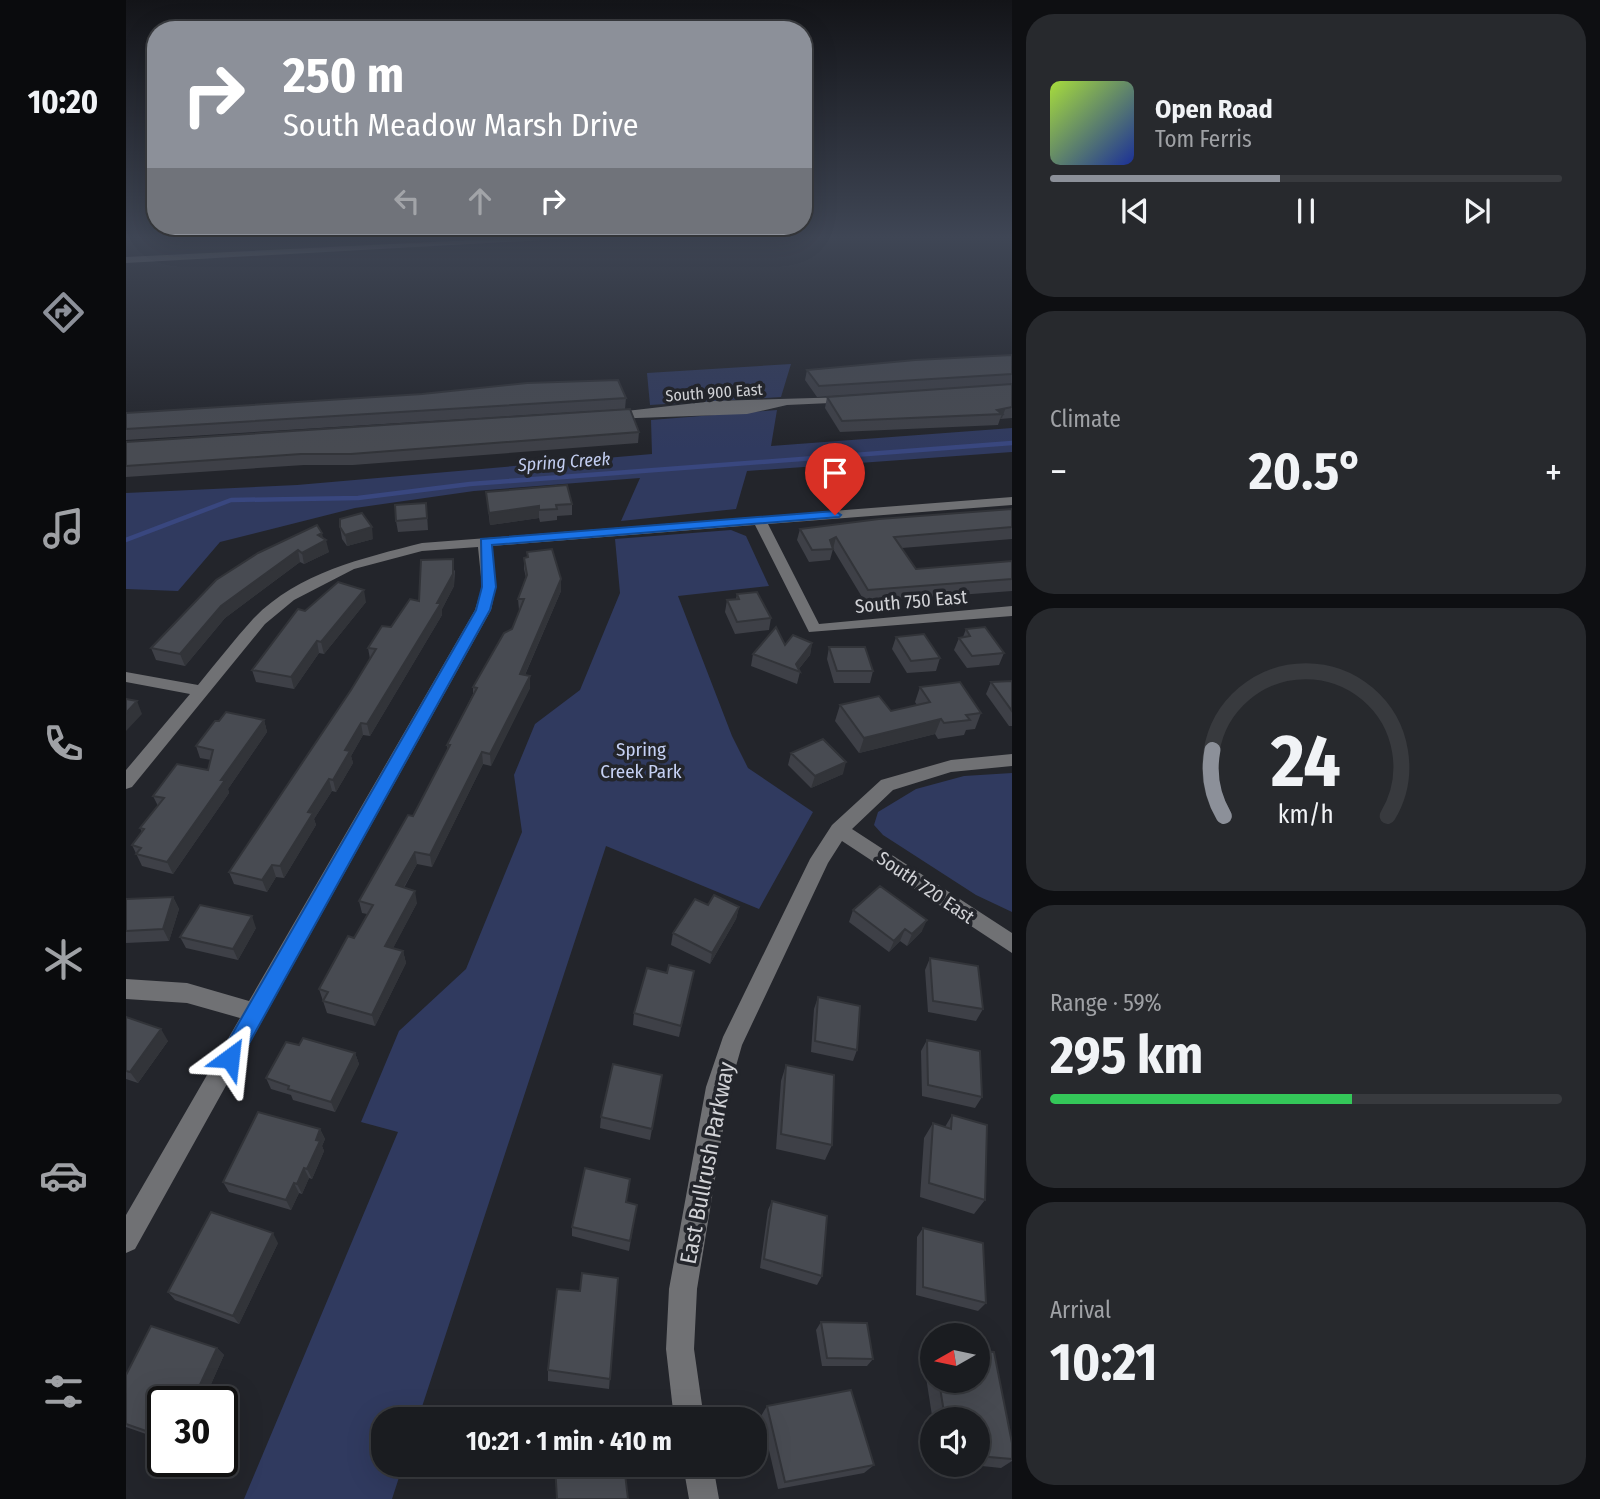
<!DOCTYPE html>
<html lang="en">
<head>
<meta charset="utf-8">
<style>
	:root { --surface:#1a1c20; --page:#27292d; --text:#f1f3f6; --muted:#9fa1a5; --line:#383a3e; --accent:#8c9099 }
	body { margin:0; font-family:"Fira Sans Condensed",sans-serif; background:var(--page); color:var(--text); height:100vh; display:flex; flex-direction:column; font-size:26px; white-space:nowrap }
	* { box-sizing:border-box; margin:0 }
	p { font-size:23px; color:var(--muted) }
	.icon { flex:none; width:38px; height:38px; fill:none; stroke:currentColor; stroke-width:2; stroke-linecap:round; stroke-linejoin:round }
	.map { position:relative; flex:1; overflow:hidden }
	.side { display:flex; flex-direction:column; gap:14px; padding:14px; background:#0e0f12; width:588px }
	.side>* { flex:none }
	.hud { position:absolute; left:21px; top:21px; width:665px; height:214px; border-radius:28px; box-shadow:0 7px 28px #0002,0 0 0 2px var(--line); background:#8c9099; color:#fff; overflow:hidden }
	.needle { width:46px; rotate:261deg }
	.controls { position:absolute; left:794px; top:1323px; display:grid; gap:14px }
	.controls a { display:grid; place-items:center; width:70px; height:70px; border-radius:50%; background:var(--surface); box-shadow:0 7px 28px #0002,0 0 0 2px var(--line); font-size:35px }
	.speed { position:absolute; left:21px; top:1386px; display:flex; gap:14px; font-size:35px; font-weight:700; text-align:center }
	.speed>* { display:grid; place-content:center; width:91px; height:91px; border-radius:50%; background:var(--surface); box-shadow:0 7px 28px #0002,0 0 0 2px var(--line); line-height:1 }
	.speed .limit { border:4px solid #111; border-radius:10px; background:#fff; color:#111 }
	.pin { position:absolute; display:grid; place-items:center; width:60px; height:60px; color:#fff; margin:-72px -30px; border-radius:50% 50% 50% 0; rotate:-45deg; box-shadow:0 0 7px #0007 }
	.pin .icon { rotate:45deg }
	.me { position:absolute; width:77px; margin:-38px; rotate:30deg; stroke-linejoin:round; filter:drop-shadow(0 0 5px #0008) }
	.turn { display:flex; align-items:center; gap:24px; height:147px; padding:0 21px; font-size:32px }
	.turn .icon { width:91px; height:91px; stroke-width:2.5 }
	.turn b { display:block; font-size:49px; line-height:60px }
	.lanes { display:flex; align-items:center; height:66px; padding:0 21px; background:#0003; justify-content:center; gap:35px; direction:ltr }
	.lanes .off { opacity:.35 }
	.big { font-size:52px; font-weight:700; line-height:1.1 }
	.side .card { flex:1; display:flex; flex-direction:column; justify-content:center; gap:10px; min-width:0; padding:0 24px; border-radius:28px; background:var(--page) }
	.side .dial { align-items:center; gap:0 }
	.dial svg { height:182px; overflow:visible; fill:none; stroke:var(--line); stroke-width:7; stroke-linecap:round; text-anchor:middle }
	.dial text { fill:var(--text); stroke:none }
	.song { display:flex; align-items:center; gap:21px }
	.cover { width:84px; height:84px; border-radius:10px; background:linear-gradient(135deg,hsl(80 70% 55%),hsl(230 70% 35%)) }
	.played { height:7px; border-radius:4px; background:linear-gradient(90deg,var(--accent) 45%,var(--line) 45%) }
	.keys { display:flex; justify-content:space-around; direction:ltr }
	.heat { display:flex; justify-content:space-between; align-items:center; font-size:38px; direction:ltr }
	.charge { height:10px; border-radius:5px; background:linear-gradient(90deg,#34c759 59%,var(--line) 0) }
	.trip { position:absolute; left:245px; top:1407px; width:396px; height:70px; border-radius:28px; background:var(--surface); box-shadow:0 7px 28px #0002,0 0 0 2px var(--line); font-weight:700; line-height:70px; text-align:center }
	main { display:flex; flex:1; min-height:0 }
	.menu { display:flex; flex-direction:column; width:126px; justify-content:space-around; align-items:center; background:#0a0b0d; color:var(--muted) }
	.menu .icon { width:49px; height:49px }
	.menu .on { color:var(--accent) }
	.menu b { font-size:32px; color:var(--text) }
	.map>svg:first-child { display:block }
	.green { fill:#303a5f }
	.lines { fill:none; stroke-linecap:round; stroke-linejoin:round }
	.stream { stroke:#39477f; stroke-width:4.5 }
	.minor { fill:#707174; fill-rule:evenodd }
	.wall { fill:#3e4047 }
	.shaded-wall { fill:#323439 }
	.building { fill:#484b52; stroke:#323439; stroke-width:2 }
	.route { fill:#1a73e8; stroke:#114b97; stroke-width:2 }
	.labels { text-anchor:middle; stroke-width:7; stroke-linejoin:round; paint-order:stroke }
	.far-street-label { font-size:16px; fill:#d1d2d6; stroke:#23252b }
	.far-water-label { font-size:18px; font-style:italic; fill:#c2cdf0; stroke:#23252b }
	.street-label { font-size:19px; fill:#d1d2d6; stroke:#23252b }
	.park-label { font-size:19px; fill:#c6d1f4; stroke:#23252b }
	.near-street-label { font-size:23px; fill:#d1d2d6; stroke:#23252b }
</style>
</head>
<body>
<main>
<nav class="menu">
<b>10:20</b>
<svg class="icon on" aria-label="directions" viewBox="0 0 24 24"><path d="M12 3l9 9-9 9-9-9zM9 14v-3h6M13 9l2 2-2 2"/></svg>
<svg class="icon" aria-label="music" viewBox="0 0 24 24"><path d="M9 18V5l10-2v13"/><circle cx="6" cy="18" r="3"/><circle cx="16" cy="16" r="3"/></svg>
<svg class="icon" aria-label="phone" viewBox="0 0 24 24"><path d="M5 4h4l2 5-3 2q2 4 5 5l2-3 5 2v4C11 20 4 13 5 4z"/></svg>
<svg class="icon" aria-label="climate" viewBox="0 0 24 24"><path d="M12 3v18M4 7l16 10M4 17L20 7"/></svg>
<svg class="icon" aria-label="car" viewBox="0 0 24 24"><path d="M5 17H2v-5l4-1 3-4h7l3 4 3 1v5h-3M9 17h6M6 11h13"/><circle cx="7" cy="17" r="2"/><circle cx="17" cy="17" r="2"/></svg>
<svg class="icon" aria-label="filters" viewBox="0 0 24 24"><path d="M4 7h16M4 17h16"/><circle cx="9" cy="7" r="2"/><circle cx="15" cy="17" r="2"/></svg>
</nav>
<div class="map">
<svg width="886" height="1499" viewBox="0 0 886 1499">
	<rect width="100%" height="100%" fill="#23252b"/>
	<!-- green -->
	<path class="green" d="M665,364L655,397L524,405L521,373Z
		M651,410L645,446L886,428V452L621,471L610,509L495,521L514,478L348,491L229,508L94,542L52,591L0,589V493L171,485L526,454L525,420Z
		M605,530L620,536L643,586L552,596L606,736L622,768L687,812L633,909L480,846L292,1419H257V1465H277L266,1499H118L272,1132L235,1122L273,1031L340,969L396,832L388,775L409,724L454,690L494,593L489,539Z
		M886,773V912L850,895L757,835L748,825L752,812L790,789L838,776Z"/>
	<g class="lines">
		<!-- stream -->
		<path class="stream" d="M0,540L105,500L232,498L344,484L886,443"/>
		<!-- minor -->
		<path class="minor" d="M390,238H453L0,263V257Z
			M722,397L728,400L726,402L661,405L621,414L483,419L477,416L483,413L587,401Z
			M886,497V505L642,524L693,624L886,606V616L683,632L629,525L366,546L370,587L365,610L9,1249L0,1253V1215L114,1018L61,1003L0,999V979L61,983L123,1001L349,610L356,587L352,547L296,551L228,569L168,600L139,624L6,787L0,789V770L64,694L0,682V672L72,685C90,663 108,640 127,619C171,573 237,558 296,543Z
			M886,754V766L825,772L767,790L726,829L886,933V953L716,841L702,863L616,1045L604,1087L571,1289L568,1349L578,1419H548L540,1349L543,1289L580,1087L597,1037L684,859L706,825L755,780L825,760Z
			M557,1465H587L593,1499H563Z"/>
	</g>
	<!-- wall -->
	<path class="wall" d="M886,355V384L691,397L679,380L681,370Z
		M886,384V418L874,419L872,425L714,432L699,408L701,397Z
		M500,398L499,409L0,440V413Z
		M513,432L512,443L227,465H178L0,477V442Z
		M360,492L446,504V515L431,516V520L414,522L413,518L364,525Z
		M886,509V539L776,548L790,569L886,561V591L739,602L707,549L704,560L683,562L671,540L674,529Z
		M301,514L302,530L272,532L270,521Z
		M214,527L247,539L221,546L216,539Z
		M197,538L203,552L178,564L174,562L99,618L59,666L30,660L25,648L90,580Z
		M401,552L435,579V591L399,675L404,676V688L365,766L357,764L306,867L291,864L278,888L291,903L267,948L277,951L280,963L249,1026L201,1013L193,989L228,938L241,914L236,913L233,901L287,816L322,751L321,745L347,694V687L386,629L394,611L393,610L392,599L400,578L398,569V558L401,557Z
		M329,570L328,586L316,609V615L244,736L237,735L225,756L227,763L210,792L206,791L188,819L190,825L158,878L150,877L141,892L108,884L103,872L225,690L244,659L242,648L265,627L293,601Z
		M611,594L645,618L643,630L609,634L599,612L601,600L610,599Z
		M240,602L198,654L193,653L168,689L130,682L126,670L179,611Z
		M840,629L878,653L873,665L841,668L828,650L833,638L837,637Z
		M770,637L814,658L810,671L781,673L766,649Z
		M686,643L684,655L672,670L674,672L671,684L625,666L627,654L659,645Z
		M703,647L747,671L744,683H708L701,659Z
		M886,681V726H883L860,694L865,682Z
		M794,687L855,713L849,729L840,730L838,735L812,739L809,734L733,753L709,721L714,705L765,711L791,705L789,702Z
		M138,720L141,732L102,789L103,793L47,874L16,866L6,845L16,832L14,828L32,806L27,796L82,770L85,760L74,758L70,746L93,721Z
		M665,753L717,774L685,788L662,765Z
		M47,897L53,909L43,941L0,943V899Z
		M582,905L613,907L610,919L584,964L545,945L547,933Z
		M727,910L796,931L781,946L774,941L763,952L723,922Z
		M130,928L112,960L60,948L54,937Z
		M804,958L857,1009L850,1021L802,1012L799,970Z
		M568,971L553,1037L507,1025L508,1013L541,973Z
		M692,997L731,1050L727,1061L685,1052L688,1009Z
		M0,1017L42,1041L12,1083L0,1079Z
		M801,1040L856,1097L849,1108L796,1096L795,1051Z
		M173,1045L229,1053L233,1064L209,1112L167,1100L165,1095L145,1089L140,1078Z
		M660,1065L706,1145L699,1160L650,1149L655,1081Z
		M536,1075L524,1140L474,1128L475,1117Z
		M826,1115L859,1200L848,1214L794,1197L798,1138L807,1123L819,1127Z
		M194,1129L199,1139L196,1146L198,1151L186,1179L183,1178L176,1194L173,1193L165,1210L103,1192L97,1182Z
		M504,1179L500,1202L511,1205L503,1251L446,1236V1227Z
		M646,1201L696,1276L691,1285L634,1268L642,1210Z
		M797,1228L860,1303L852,1311L790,1295L791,1237Z
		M152,1243L113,1324L49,1300L42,1292Z
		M492,1278L483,1389L422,1381V1370L454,1291Z
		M695,1322L747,1359L741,1366H696L690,1330Z
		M91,1348L98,1355L77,1402H37V1440L0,1427V1375Z
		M807,1348V1381H852L886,1443V1461L875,1468L846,1465H852V1419H807V1422L797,1358Z
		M641,1406L748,1465L738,1473L652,1489L635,1416Z"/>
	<!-- shaded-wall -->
	<path class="shaded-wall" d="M880,407L876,418L874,419L876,414L871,410Z
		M413,506V518L364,525L363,513Z
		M246,527L247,539L221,546L219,535Z
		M196,533L198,542L200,540L203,552L178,564L176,553Z
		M710,537L707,549L706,550L704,540Z
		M172,550L174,562L99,618L59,666L54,654L95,606Z
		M327,559L328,586L316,609V615L244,736L241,724L311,603Z
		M435,579V591L394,686V674Z
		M238,590L240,602L198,654L195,642Z
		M191,641L193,653L168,689L165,677Z
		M686,643L684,655L671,671L670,664Z
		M404,676V688L365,766L364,754Z
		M11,701L16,714L0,731V713Z
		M815,719L809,734L733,753L738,738Z
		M138,720L141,732L102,789L103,793L47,874L41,862L95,780Z
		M235,723L237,735L225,756L227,763L210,792L207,780L219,750Z
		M356,752L357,764L306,867L304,855Z
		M720,762L717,774L685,788L689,776Z
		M203,779L206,791L188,819L190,825L158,878L154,866L182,812Z
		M289,852L291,864L272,897L270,885Z
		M146,865L150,877L141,892L136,880Z
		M289,891L291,903L262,958L259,946Z
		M47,897L53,909L43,941L37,929Z
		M613,907L610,919L584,964L586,953Z
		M126,916L130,928L112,960L107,949Z
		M801,920L796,931L781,946L786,934Z
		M779,929L774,941L763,952L768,941Z
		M277,951L280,963L249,1026L246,1015Z
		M568,971L566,982L553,1037L555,1026Z
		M35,1029L42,1041L12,1083L4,1072Z
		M229,1053L233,1064L209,1112L205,1102Z
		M194,1129L199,1139L196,1146L198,1151L186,1179L181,1169L190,1140Z
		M178,1168L183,1178L176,1194L171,1184Z
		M168,1183L173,1193L165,1210L160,1200Z
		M147,1233L152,1243L113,1324L107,1316Z
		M91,1348L98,1355L77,1402H66Z"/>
	<!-- building -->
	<path class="building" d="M886,355V374L693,386L681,370L789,360Z
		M492,380L500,398L0,429V413L296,394L401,383Z
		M886,384V407L871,410L876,414L716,421L701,397Z
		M504,409L513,432L225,454H175L0,466V442Z
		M441,485L446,504L430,505L431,509L413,510V506L363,513L360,492Z
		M300,503L301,518L270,521L269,505Z
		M886,509V527L768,537L790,569L886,561V579L742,590L710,537L704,540L707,549L686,550L674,529L753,519Z
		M236,513L246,527L219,535L214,527V519Z
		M191,525L196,533L192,535L200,540L176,553L172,550L95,606L54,654L25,648L90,580L132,553Z
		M426,549L435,579L394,674L404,676L364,754L356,752L304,855L289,852L270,885L289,891L259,946L277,951L246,1015L197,1001L202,992L193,989L222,936L228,938L247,905L233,901L282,815L287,816L324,745H321L351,688L347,687L378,633L386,629L398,599H392L401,575L398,558L402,557L401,552Z
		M327,559V574L311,603H315L241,724L235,723L219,750L224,751L207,780L203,779L182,812L187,813L154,866L146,865L136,880L103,872L225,690L250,649L242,648L256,626L265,627L284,599L293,601L295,560Z
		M212,582L238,590L195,642L191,641L165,677L126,670L172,609L179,611Z
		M631,592L645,618L611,622L601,600L613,599L611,594Z
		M650,627L659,645L667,635L686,643L670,664L674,672L627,654Z
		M859,627L878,653L846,656L833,638L844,636L840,629Z
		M798,634L814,658L785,661L770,637Z
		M703,647H739L747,671H711Z
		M886,681V711L865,682Z
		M834,682L855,713L840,715L844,720L818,723L815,719L738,738L714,705L753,696L765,711L804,702L794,687Z
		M0,699L11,701L0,713Z
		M100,712L138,720L95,780H99L41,862L10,854L15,848L6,845L18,829L14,828L38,798L27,796L51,764L82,770L87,750L70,746L89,721H93Z
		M697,739L720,762L689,776L665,753Z
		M754,886L801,920L786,934L779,929L768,941L727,910Z
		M588,895L613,907L586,953L547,933L569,899L582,905Z
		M47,897L37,929L0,931V899Z
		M74,905L126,916L107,949L54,937Z
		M804,958L852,966L857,1009L807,1001Z
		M543,965L568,971L555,1026L508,1013L521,968L541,973Z
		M692,997L734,1006L731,1050L689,1041Z
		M0,1017L35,1029L4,1072L0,1071Z
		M177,1038L229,1053L205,1102L162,1089L163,1086L140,1078L160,1042L173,1045Z
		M801,1040L854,1051L856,1097L802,1085Z
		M487,1064L536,1075L526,1129L475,1117Z
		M660,1065L708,1075L706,1145L655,1134Z
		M132,1112L194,1129L190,1140L194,1141L181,1169L178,1168L171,1184L168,1183L160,1200L97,1182Z
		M826,1115L861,1125L859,1200L803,1183L807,1123L825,1129Z
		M459,1168L504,1179L500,1202L511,1205L504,1241L446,1227Z
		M646,1201L701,1216L696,1276L638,1259Z
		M85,1212L147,1233L107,1316L42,1292Z
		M797,1228L857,1243L860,1303L797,1287Z
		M456,1273L492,1278L484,1379L422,1370L431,1289L454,1291Z
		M695,1322L741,1323L747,1359L701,1358Z
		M25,1326L91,1348L66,1402H37V1437L0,1424V1375Z
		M852,1351L868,1352L886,1443V1459L852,1456V1419H819L813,1381H852Z
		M725,1390L748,1465L659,1482L641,1406Z
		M429,1465H498L502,1499H431Z"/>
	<!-- sky -->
	<linearGradient id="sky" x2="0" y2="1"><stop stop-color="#131418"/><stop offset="0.53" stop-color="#3f4655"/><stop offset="1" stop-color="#3f4655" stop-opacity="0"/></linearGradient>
	<rect width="886" height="448" fill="url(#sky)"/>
	<!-- route -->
	<path class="route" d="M709,511L715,515L713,517L366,545L370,587L364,610L111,1065L104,1068L96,1065L93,1058L96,1052L350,610L356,587L355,539Z"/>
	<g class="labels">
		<!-- far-street labels -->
		<g class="far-street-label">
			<text transform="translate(588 392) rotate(-4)" y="6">South 900 East</text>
		</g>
		<!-- far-water labels -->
		<g class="far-water-label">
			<text transform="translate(438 462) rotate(-4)" y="6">Spring Creek</text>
		</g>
		<!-- street labels -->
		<g class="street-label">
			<text transform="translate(785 601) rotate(-5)" y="7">South 750 East</text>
			<text transform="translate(800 887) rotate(34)" y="7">South 720 East</text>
		</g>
		<!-- park labels -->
		<g class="park-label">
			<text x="515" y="756">Spring<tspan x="515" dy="22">Creek Park</tspan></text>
		</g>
		<!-- near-street labels -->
		<g class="near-street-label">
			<text transform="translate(581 1163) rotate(-79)" y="8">East Bullrush Parkway</text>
		</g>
	</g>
</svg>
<div class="controls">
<a><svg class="needle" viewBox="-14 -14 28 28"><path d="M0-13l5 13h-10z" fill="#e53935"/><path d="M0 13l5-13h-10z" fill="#9fa1a5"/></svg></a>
<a><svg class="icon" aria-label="sound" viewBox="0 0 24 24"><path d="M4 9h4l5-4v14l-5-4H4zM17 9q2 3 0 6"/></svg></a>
</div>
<div class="speed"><div class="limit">30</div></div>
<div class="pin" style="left:709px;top:515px;background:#d93025"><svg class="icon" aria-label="arrive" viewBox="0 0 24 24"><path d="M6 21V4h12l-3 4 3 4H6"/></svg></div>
<svg class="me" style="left:104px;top:1058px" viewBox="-20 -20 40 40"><path d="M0-17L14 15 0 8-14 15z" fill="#1a73e8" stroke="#fff" stroke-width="4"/></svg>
<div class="trip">10:21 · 1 min · 410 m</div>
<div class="hud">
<div class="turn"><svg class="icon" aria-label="right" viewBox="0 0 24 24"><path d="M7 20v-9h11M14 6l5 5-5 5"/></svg><div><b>250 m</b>South Meadow Marsh Drive</div></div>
<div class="lanes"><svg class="icon off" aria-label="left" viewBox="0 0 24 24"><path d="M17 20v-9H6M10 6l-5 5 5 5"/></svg><svg class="icon off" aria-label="ahead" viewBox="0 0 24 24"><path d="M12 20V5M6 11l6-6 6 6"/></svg><svg class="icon" aria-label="right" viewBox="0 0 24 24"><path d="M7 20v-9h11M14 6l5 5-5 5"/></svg></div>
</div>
</div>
<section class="side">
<div class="card">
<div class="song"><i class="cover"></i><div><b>Open Road</b><p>Tom Ferris</p></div></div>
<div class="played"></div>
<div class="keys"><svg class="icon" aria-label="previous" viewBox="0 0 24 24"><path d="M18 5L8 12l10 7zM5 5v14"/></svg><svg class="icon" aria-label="pause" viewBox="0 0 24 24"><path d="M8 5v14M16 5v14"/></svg><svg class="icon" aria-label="next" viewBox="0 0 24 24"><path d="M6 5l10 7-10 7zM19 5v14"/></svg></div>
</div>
<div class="card"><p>Climate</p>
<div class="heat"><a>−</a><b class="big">20.5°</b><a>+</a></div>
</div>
<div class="card dial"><svg viewBox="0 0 100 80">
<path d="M14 69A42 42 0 1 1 86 69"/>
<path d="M14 69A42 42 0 0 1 9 40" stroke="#8c9099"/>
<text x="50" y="56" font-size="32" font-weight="700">24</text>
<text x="50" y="72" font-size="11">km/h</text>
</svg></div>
<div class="card"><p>Range · 59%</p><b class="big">295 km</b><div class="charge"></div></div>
<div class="card"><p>Arrival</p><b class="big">10:21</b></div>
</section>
</main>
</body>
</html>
